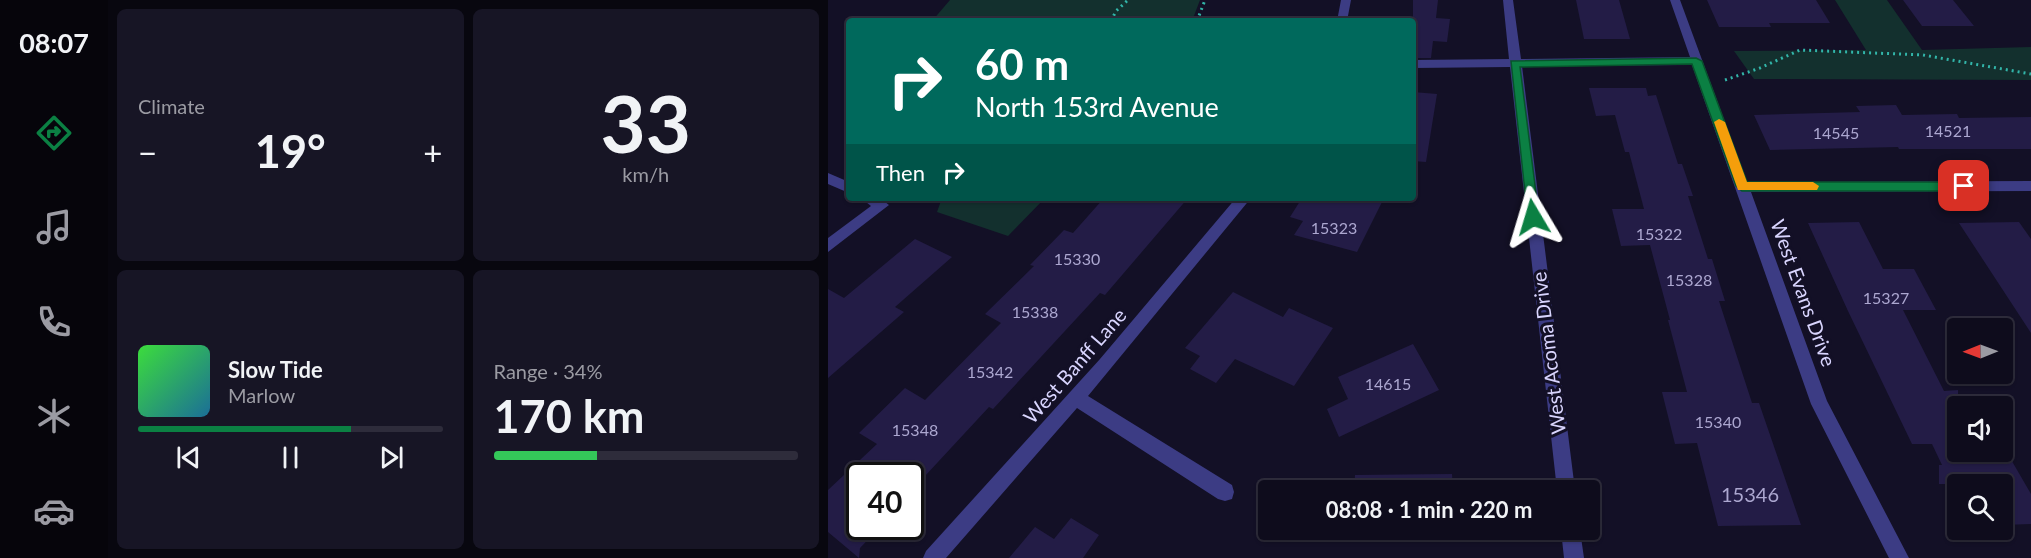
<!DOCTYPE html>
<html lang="en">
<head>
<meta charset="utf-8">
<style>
	:root { --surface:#0e0c1c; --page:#171525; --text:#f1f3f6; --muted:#9b9ba3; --line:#2e2c3b; --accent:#0b8043 }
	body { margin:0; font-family:Lato,sans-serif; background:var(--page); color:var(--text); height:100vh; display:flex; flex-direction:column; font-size:22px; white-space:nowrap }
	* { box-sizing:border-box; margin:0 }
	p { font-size:20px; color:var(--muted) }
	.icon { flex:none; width:33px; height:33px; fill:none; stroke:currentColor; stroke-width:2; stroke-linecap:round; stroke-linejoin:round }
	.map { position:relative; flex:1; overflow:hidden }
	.panel { display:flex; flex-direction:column; gap:9px; padding:9px; background:#08070f; width:720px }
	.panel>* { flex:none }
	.guide { position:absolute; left:18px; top:18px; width:570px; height:183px; border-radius:6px; box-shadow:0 2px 4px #0004,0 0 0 2px var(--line); background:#00695c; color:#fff; overflow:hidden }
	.needle { width:39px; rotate:269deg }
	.buttons { position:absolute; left:1119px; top:318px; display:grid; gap:12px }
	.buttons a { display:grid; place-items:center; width:66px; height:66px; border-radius:6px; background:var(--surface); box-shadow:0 2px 4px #0004,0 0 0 2px var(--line); font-size:30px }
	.speed { position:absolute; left:18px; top:462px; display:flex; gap:12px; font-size:30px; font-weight:700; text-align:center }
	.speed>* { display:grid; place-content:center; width:78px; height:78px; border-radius:50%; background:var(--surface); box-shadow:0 2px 4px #0004,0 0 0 2px var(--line); line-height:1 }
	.speed .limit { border:3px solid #111; border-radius:9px; background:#fff; color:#111 }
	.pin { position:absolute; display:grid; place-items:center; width:51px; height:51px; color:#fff; margin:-26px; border-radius:12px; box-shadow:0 3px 9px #0006 }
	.me { position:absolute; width:66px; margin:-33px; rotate:353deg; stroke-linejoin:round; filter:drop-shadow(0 0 4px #0008) }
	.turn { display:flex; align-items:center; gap:21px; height:126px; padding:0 30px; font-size:27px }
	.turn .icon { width:78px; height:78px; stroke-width:2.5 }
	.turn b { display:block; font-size:42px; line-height:51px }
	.then { display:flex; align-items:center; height:57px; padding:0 30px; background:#0003; gap:12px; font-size:22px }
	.big { font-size:45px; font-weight:700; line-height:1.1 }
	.panel .widget { flex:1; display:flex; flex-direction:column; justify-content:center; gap:9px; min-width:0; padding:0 21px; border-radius:9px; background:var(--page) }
	.panel .dial { align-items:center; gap:0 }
	.dial b { font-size:78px; line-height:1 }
	.song { display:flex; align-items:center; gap:18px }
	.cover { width:72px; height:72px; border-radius:9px; background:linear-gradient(135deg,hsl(120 70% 55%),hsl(200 70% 35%)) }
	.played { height:6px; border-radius:3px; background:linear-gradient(90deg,var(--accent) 70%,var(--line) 70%) }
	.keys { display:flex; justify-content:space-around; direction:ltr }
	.heat { display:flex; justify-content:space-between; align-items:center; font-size:33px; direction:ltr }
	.charge { height:9px; border-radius:4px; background:linear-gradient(90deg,#34c759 34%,var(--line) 0) }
	.panel .tiles { flex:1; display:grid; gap:9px; grid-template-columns:repeat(2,1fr) }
	.trip { position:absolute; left:430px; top:480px; width:342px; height:60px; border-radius:6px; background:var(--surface); box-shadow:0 2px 4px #0004,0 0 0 2px var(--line); font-weight:700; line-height:60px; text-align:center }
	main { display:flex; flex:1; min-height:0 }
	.dock { display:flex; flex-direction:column; width:108px; justify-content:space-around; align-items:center; background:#06050b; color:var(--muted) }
	.dock .icon { width:42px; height:42px }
	.dock .on { color:var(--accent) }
	.dock b { font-size:27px; color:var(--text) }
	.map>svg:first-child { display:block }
	.green { fill:#13302e }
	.building { fill:#231c46 }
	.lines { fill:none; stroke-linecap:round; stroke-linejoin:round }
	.path { stroke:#32b5a9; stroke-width:3; stroke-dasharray:2 4; stroke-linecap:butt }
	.minor { fill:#3c3c84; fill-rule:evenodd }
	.route { fill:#0b8043; stroke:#07532c; stroke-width:1.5 }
	.slow { fill:#f59e0b }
	.labels { text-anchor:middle; stroke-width:6; stroke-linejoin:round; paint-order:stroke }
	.number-label { font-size:16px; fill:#aca7d0 }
	.street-label { font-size:20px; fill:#d9d5fe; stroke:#131026 }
	.near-number-label { font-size:20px; fill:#aca7d0 }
</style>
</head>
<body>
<main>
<nav class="dock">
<b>08:07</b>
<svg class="icon on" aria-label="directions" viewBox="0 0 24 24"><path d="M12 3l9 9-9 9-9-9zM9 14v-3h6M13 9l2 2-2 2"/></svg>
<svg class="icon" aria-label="music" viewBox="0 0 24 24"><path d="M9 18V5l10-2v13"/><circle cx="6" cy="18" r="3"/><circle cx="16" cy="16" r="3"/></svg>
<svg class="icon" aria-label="phone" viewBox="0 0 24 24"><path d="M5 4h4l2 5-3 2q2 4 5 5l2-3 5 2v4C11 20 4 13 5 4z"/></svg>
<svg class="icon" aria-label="climate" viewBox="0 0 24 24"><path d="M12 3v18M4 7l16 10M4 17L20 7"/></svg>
<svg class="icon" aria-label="car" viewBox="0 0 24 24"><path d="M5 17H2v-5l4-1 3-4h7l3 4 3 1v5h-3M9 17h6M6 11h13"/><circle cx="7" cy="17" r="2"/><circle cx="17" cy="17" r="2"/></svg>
</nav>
<section class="panel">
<div class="tiles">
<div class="widget"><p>Climate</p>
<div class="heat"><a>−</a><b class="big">19°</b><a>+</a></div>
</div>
<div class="widget dial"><b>33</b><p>km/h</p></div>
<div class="widget">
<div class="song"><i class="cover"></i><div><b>Slow Tide</b><p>Marlow</p></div></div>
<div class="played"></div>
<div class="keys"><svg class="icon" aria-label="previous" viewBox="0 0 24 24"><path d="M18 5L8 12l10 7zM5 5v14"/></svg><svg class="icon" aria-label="pause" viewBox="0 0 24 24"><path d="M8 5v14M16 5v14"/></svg><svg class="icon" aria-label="next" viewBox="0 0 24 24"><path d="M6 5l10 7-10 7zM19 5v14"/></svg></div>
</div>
<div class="widget"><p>Range · 34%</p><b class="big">170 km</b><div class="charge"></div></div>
</div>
</section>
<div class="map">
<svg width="1203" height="558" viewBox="0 0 1203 558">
	<rect width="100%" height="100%" fill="#131026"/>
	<!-- green -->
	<path class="green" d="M122,0H372L364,21H104Z
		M1007,0H1059L1094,50L1203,47V80L926,79L906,51L1038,50Z
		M114,198H217L180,236L109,212Z"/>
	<!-- building -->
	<path class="building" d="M585,0H610L608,18L622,19L619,42L605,41L603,58H585Z
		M748,0H791L802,39H756Z
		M879,0H988L1002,23H941L943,27H891Z
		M1075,0H1125L1146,26H1094Z
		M761,88H818L820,96L828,95L850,164H854L865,196H860L880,259H884L897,301H891L924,403H931L973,525L890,526L869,443L847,444L834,392H859L840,320H842L822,245L793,246L784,209H816L801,152H797L787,115L768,116Z
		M585,92L609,94L598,162L585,161Z
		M1068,105L1074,115L1129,114L1131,118L1203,117V149H1071L1070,147L942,150L926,115L1032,112L1028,106Z
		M276,198H360L277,295L272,293L165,409L161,407L97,476H32V526H53L32,548L31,558L0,532V490L49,444L31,433L77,388L97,400L173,323L157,314L206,266L202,265L236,230L245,233Z
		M474,198H556L529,252L466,235L475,221L462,217Z
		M1031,222L1055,269H1086L1108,310H1075L1116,391L1130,390V464L1174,462V444L1203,494V524L1174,525V484H1130V495L1124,484H1111V465H1114L1104,444H1084L1020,311L980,223Z
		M1191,222L1203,239V333L1131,223Z
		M87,239L124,257L67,307L76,312L0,378V289L16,298Z
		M405,292L455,317L461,308L505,328L466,386L407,359L388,383L362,369L372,356L357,348Z
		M585,344L611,390L511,437L499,409L520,399L510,377Z
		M624,474L625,490H526L527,475Z
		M243,518L271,535L255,558H181L207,527L226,539Z
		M524,530H626L627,535L524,537Z"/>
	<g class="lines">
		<!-- path -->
		<path class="path" d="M283,21L288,11L300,0
			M369,21L377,0
			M897,80L932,68L972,50L1095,55L1203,74"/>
		<!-- minor -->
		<path class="minor" d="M513,0H523L519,21H509Z
			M675,0H685L693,59L862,57L842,0H852L919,182L1203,181V191L923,192L999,401L1081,558H1061L983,404L864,65L694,66L747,490H729L682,67L585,68V60L681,59Z
			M0,173L21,182V193L0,184Z
			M33,198H52L61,205L0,252V238L43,206Z
			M408,198H423L260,396L404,485L406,492L404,499L397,501L390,499L249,408L118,558H95L98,551L272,359Z
			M733,530H752L756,558H736Z"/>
	</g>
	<!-- route -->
	<path class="route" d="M868,58L874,61L919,182H1136L1142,186L1136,191H914L908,186L864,64L692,67L711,217L705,222L700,220L683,61Z"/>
	<!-- slow -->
	<path class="slow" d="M891,119L897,122L919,182H985L991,186L989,190H910L886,122Z"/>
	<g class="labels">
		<!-- number labels -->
		<g class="number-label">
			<text x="1120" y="137">14521</text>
			<text x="1008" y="139">14545</text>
			<text x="506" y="234">15323</text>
			<text x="831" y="240">15322</text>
			<text x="249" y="265">15330</text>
			<text x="861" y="286">15328</text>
			<text x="1058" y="304">15327</text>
			<text x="207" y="318">15338</text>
			<text x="162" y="378">15342</text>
			<text x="560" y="390">14615</text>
			<text x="890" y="428">15340</text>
			<text x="87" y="436">15348</text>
		</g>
		<!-- street labels -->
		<g class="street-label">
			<text transform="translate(975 293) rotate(70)" y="7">West Evans Drive</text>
			<text transform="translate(721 353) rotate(-97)" y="7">West Acoma Drive</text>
			<text transform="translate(247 366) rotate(-49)" y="7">West Banff Lane</text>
		</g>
		<!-- near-number labels -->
		<g class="near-number-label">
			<text x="922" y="502">15346</text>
		</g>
	</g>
</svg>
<div class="buttons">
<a><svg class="needle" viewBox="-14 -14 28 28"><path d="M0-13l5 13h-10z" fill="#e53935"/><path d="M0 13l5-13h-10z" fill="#9b9ba3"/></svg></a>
<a><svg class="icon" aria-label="sound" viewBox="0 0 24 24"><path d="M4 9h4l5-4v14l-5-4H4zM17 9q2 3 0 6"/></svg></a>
<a><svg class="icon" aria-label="search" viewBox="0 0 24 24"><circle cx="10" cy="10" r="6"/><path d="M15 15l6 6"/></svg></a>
</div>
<div class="speed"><div class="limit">40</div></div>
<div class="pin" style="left:1136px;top:186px;background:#d93025"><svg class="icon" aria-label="arrive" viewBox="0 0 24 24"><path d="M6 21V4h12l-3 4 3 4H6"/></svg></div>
<svg class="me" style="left:705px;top:217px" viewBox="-20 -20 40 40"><path d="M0-17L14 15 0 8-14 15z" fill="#0b8043" stroke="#fff" stroke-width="4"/></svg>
<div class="trip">08:08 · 1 min · 220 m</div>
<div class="guide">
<div class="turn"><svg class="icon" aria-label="right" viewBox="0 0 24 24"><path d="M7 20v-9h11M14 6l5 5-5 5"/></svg><div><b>60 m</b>North 153rd Avenue</div></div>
<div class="then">Then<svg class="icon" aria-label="right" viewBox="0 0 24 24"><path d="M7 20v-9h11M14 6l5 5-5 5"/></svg></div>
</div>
</div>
</main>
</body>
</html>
